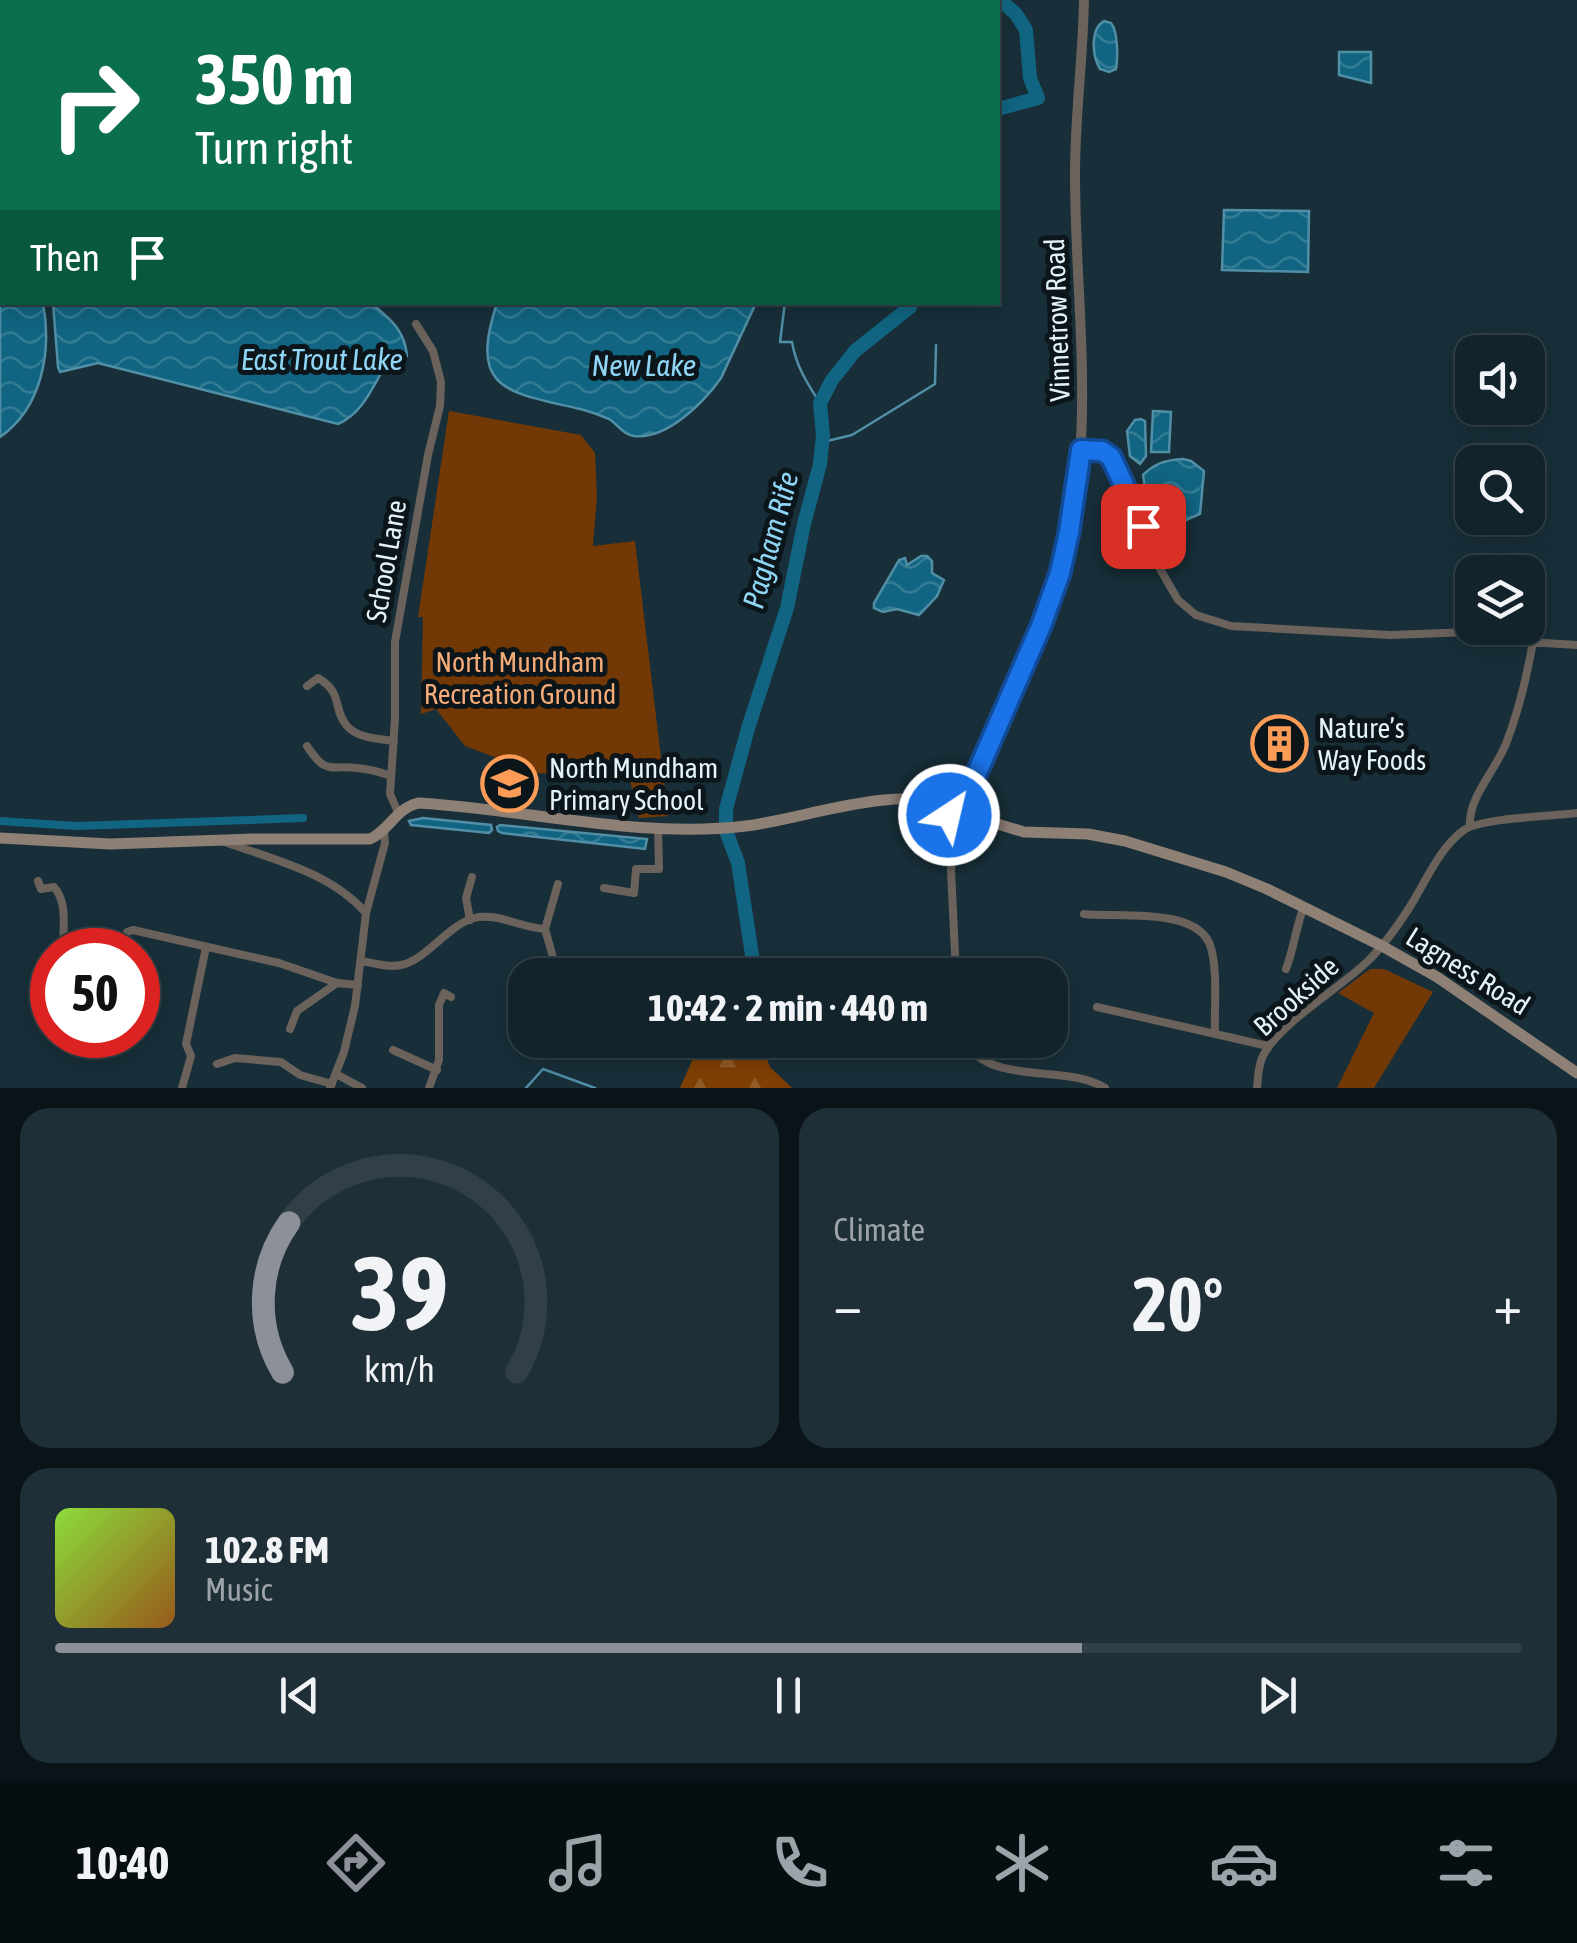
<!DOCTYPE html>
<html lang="en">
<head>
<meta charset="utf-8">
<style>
	:root { --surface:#12232b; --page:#1f2f37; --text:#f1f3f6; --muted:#9ca4a9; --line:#314047; --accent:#8c9099 }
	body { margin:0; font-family:"Asap Condensed",sans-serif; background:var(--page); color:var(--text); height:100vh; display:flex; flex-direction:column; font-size:38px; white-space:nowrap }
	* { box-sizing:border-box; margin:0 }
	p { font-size:32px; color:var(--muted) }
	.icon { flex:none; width:55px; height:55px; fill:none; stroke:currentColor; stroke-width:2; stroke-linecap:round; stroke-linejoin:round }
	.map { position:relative; height:1088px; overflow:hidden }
	.side { display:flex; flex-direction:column; gap:20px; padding:20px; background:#0a1318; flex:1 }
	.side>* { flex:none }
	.hud { position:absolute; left:0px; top:0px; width:1000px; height:305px; box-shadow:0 5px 25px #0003,0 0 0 2px var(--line); background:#0b6e4f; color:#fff; overflow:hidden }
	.controls { position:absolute; left:1455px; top:335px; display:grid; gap:20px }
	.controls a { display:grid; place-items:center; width:90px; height:90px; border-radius:20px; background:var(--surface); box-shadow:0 5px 25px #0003,0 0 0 2px var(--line); font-size:50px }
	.speed { position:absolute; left:30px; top:928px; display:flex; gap:20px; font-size:50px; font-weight:700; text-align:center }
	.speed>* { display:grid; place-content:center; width:130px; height:130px; border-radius:50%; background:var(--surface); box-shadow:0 5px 25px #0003,0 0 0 2px var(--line); line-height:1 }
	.speed .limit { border:15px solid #d22; background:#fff; color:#111 }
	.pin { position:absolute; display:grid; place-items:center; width:85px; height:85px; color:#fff; margin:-42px; border-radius:20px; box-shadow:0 5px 15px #0006 }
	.me { position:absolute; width:110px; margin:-55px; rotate:35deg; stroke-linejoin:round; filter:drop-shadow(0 0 8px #0008) }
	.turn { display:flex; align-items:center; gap:35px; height:210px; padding:0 30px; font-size:45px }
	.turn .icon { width:130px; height:130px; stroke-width:2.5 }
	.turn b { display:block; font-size:70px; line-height:85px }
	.then { display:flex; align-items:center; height:95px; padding:0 30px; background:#0003; gap:20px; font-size:38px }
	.big { font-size:75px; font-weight:700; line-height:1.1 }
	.side .card { flex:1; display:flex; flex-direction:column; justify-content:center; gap:15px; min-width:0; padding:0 35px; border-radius:30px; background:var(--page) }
	.side .dial { align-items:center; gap:0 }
	.dial svg { height:260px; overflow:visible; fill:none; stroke:var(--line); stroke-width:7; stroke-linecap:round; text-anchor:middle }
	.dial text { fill:var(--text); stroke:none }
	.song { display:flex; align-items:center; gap:30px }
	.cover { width:120px; height:120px; border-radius:15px; background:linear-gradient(135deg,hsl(90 70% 55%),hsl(30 70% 35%)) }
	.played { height:10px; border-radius:5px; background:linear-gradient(90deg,var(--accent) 70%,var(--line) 70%) }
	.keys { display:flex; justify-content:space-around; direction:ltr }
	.heat { display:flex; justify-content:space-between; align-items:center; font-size:55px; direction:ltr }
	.side .tiles { flex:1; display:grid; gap:20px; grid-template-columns:1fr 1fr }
	.card:last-child { grid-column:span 2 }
	.trip { position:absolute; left:508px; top:958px; width:560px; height:100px; border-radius:30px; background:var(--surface); box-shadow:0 5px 25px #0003,0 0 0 2px var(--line); font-weight:700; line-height:100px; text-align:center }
	.menu { display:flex; height:160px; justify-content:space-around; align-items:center; background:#070e11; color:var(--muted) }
	.menu .icon { width:70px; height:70px }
	.menu .selected { color:var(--accent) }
	.menu b { font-size:45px; color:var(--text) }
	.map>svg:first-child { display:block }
	.green { fill:#723906 }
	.forest { fill:url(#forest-firs) }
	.water { fill:url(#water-waves); stroke:#508fa6; stroke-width:2.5 }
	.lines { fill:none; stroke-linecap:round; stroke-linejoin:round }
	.stream { stroke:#508fa6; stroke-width:2.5 }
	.canal { stroke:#116582; stroke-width:8 }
	.river { stroke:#116582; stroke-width:14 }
	.minor { stroke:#6b625c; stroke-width:8 }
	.tertiary { stroke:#6b625c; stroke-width:10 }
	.secondary { stroke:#8f8076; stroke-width:11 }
	.route-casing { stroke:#114b97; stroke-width:25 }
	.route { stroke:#1a73e8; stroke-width:18 }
	.labels { text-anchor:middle; stroke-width:10; stroke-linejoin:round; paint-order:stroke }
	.street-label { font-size:28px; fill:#e4f2f9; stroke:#0c161a }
	.park-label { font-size:28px; fill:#f5ab78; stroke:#0c161a }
	.poi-label { font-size:28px; fill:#e4f2f9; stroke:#0c161a; text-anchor:start }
	.water-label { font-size:30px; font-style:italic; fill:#8fd5f5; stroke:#0c161a }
</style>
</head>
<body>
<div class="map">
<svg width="1577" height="1088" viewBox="0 0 1577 1088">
	<defs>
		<pattern id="forest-firs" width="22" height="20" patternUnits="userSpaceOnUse" patternTransform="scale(2.5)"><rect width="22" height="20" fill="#804004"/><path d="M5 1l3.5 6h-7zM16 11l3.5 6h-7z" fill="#925c29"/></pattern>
		<pattern id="water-waves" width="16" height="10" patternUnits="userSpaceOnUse" patternTransform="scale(2.5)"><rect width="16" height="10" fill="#116582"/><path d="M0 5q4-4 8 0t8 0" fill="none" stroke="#347c94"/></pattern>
	</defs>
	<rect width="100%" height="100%" fill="#182f39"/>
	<!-- green -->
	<path class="green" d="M449,411L581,435L595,453L597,497L593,546L635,541L668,816L639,818L627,768L581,775L537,773L465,746L436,709L421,714L423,617H418Z
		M1370,969H1384L1433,992L1374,1088H1337L1374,1013L1338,993Z"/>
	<!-- forest -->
	<path class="forest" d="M701,1040H760L770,1067L792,1088H680Z"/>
	<!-- water -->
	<path class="water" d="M0,0H46L58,2H2V302L43,303C52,351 42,408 0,437Z
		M603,0H889V2H602Z
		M1104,21L1111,23C1118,31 1118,58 1116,69L1109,72L1100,69C1092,56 1090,29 1104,21Z
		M1339,52H1371V83L1339,75Z
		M1224,210L1309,211L1308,272L1222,270Z
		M53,303H371C390,319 405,330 407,356L403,362L387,363C373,385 364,413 338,424L98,363L60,372L58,367Z
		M497,303V302L756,303L721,378C704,402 667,440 634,436C624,435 617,424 609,419C599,415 590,411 580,409C507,392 468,391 497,303Z
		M1153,411L1171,412L1169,452H1151Z
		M1141,419L1145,421L1146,456L1140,464L1130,456L1127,431L1135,420Z
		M1183,459L1191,461L1204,471L1200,514L1184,521L1156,513L1145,488L1143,475C1155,463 1166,460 1183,459Z
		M921,556H927L932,561V573L944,580L937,596L919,615L897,609L883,612L874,608V603L899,560L905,558L907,565Z
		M423,818L491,825L492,830L489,833L411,825L409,821Z
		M500,825L647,839L645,849L502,833L498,831L497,827Z"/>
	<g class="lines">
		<!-- stream -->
		<path class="stream" d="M904,2L905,0
			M785,302L780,342H792C796,366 807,383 820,403
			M823,442L852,435L935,384L936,345
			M526,1088L543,1069L595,1088"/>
		<!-- canal -->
		<path class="canal" d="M0,821L77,826L303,818"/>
		<!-- river -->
		<path class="river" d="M943,0L945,2
			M998,109L1038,98L1030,78L1026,30L1016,14L1000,0
			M726,822V809L749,725L787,608L804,524L820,464L823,436L820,403L832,380L855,351L910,307L911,302
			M726,831L738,863L752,955V975"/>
		<!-- minor -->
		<path class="minor" d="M1081,450L1102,451L1111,457L1135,507L1160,569L1178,600L1196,615L1231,626L1390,635L1470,632L1512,635L1528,642L1577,645
			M307,686L318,678C344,693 332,709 347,726C357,738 379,739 394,741
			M307,746C326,775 328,765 357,768C369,769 380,772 391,776
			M398,812L390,794L395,719V642L428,455L440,406L441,382L433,351L416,324
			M1470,826C1468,796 1498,768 1507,741C1519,710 1527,675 1533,642
			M225,842C274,860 330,872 366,913
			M38,881L41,889L54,887C68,902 63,930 63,950
			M604,888L634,893L636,869H659L658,827
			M1084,914C1117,918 1200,906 1211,948C1218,973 1214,1008 1215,1034
			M470,920L466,898L472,877
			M545,929L554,961L569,967
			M122,950L127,932L133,930L279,963L337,983L358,985
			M362,961C374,963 388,968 401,965C425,961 448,925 474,918C497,912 521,928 545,929L558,884
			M1286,969C1294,948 1296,927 1304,906
			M956,975L951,870L957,826
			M1097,1007L1268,1046
			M290,1029L297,1011L337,983
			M964,1040C989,1087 1065,1063 1105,1088
			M393,1050L437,1070
			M217,1064L235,1058L281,1062L300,1075L332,1084
			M336,1074L362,1088
			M182,1088L191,1056L186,1044L206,947
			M330,1088L344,1052L355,1006L366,913L385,843L384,830
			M429,1088L439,1060V1005L444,993L451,997
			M1257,1088C1258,1078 1258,1068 1262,1058C1276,1025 1342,987 1369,960C1385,944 1399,924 1411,905C1426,881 1440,847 1464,830C1481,818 1553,816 1577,813"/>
		<!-- tertiary -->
		<path class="tertiary" d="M966,798C998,725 1036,650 1059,574C1099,443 1075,308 1075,174C1075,116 1083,58 1084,0"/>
		<!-- secondary -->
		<path class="secondary" d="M949 813a15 15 0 1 1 30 0a15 15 0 1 1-30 0Z
			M978,818L1024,832L1088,834L1125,841L1226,872L1267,889L1382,946L1437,977L1577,1073
			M0,838L110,844L253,839H370C390,830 395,809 418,803C526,809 637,839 746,826C802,819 898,784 950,806"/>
	</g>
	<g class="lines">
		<defs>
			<path id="route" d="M949,815L953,802L966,798L1041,626L1060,573L1069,532L1081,450L1102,451L1111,457L1143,526"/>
		</defs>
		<!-- route casing -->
		<use href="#route" class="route-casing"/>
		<!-- route -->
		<use href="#route" class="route"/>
	</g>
	<!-- icons -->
	<defs>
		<symbol id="building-ring" viewBox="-11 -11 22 22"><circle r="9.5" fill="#0c161a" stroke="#fd9c56" stroke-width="1.5"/><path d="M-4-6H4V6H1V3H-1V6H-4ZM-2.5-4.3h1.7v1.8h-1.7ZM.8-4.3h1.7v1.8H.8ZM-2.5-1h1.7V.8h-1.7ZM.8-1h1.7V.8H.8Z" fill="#fd9c56"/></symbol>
		<symbol id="school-ring" viewBox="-11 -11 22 22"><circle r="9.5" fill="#0c161a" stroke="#fd9c56" stroke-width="1.5"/><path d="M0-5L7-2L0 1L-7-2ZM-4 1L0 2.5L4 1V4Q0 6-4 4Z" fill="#fd9c56"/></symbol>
	</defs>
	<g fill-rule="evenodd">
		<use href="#building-ring" x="1248" y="712" width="63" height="63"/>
		<use href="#school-ring" x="478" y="752" width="63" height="63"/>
	</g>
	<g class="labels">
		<!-- street labels -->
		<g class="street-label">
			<text transform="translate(1057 320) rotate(-92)" y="10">Vinnetrow Road</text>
			<text transform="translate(386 561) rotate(-80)" y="10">School Lane</text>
			<text transform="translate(1468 971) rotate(32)" y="10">Lagness Road</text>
			<text transform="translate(1296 996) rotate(-42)" y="10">Brookside</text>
		</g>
		<!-- park labels -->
		<g class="park-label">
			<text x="520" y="672">North Mundham<tspan x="520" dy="32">Recreation Ground</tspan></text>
		</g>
		<!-- poi labels -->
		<g class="poi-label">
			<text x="1318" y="738">Nature’s<tspan x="1318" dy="32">Way Foods</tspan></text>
			<text x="549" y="778">North Mundham<tspan x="549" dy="32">Primary School</tspan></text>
		</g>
		<!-- water labels -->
		<g class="water-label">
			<text x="322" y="370">East Trout Lake</text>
			<text x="644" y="376">New Lake</text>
			<text transform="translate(771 540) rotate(-75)" y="10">Pagham Rife</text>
		</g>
	</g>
</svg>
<div class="controls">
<a><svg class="icon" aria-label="sound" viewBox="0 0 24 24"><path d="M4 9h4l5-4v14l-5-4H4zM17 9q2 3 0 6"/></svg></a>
<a><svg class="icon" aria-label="search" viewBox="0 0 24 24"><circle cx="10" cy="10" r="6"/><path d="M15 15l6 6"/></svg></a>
<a><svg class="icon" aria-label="layers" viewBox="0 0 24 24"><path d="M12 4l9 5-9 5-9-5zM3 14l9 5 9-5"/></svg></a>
</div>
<div class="speed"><div class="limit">50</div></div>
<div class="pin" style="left:1143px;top:526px;background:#d93025"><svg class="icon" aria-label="arrive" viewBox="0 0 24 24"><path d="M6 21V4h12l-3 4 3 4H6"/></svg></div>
<svg class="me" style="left:949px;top:815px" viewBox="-20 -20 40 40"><circle r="17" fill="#1a73e8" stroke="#fff" stroke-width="3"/><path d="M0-11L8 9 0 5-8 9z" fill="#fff"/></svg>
<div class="trip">10:42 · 2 min · 440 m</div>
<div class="hud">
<div class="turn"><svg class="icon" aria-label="right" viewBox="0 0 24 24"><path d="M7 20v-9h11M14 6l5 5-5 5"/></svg><div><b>350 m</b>Turn right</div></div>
<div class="then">Then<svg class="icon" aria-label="arrive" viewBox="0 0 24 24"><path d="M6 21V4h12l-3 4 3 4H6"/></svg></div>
</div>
</div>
<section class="side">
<div class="tiles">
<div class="card dial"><svg viewBox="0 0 100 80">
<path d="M14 69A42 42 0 1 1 86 69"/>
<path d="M14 69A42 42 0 0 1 16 23" stroke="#8c9099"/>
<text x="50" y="56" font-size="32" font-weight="700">39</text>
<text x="50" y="72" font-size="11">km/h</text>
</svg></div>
<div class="card"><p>Climate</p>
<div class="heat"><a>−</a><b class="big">20°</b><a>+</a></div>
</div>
<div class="card">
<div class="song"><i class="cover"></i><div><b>102.8 FM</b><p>Music</p></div></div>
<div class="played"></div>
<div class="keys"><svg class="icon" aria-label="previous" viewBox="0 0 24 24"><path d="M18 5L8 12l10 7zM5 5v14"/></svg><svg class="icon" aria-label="pause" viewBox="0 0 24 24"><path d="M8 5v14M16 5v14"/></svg><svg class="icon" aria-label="next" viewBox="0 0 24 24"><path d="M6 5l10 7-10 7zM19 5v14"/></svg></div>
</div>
</div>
</section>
<nav class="menu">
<b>10:40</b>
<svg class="icon selected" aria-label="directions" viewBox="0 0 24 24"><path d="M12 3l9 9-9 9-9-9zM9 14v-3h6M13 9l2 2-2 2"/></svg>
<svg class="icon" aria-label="music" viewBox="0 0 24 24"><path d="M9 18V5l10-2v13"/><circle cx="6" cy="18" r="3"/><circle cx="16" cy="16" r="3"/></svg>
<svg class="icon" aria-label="phone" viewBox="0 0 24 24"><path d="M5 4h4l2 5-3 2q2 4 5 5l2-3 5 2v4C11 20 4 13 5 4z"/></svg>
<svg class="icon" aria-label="climate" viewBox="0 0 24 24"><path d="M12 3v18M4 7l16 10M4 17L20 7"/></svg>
<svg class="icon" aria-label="car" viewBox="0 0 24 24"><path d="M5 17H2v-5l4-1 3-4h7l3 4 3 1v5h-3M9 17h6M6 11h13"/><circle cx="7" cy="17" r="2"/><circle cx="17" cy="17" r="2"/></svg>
<svg class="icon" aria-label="filters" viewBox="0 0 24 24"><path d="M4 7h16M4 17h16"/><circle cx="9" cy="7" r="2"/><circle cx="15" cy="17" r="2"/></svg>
</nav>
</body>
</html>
